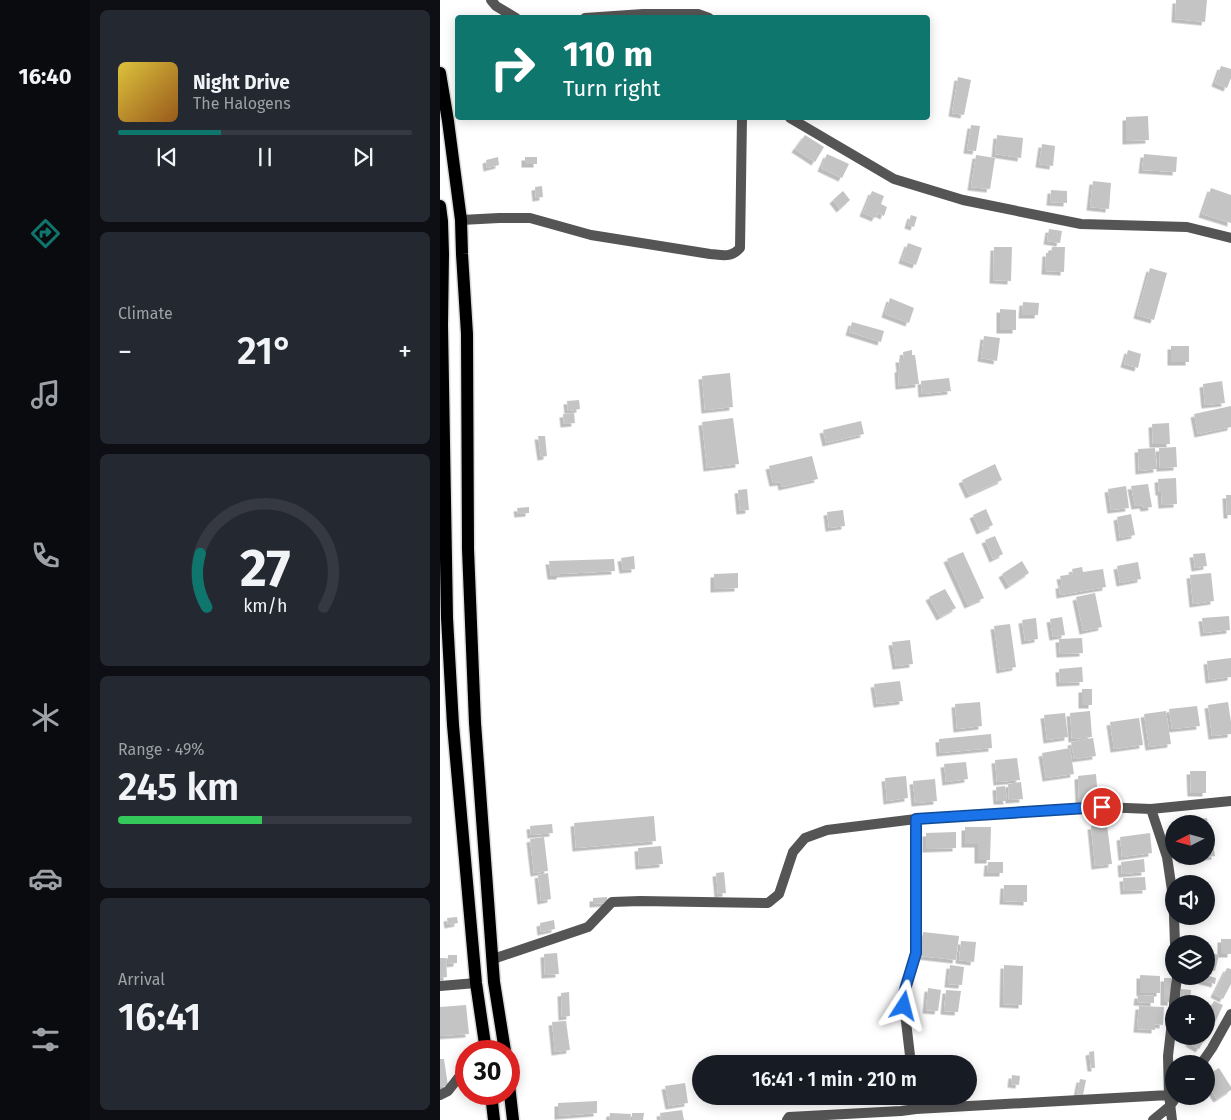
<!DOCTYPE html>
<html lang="en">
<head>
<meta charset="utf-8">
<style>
	:root { --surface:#171b24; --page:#242831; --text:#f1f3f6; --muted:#9ea1a6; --line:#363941; --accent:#0f766e }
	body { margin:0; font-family:"Fira Sans",sans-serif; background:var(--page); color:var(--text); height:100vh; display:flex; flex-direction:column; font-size:19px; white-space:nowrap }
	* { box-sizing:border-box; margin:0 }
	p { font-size:16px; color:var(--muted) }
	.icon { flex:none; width:28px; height:28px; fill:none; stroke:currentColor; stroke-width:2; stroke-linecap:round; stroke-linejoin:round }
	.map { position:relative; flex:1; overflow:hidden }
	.sheet { display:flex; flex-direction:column; gap:10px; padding:10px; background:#0d0f14; width:350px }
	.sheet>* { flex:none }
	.hud { position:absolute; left:15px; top:15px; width:475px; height:105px; border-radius:5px; box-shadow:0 2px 12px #0003; background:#0f766e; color:#fff; overflow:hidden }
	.needle { width:32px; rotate:264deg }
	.buttons { position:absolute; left:725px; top:815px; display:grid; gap:10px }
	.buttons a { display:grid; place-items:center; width:50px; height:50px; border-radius:50%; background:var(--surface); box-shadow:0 2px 12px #0003; font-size:25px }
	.speed { position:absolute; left:15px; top:1040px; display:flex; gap:10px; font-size:25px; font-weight:700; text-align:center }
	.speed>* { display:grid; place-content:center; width:65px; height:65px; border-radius:50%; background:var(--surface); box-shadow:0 2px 12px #0003; line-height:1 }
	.speed .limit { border:8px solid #d22; background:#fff; color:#111 }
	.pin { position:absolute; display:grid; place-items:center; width:42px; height:42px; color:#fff; margin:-21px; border:2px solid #fff; border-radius:50%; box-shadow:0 1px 5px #0007 }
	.me { position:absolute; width:55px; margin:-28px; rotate:9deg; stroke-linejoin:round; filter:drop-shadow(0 0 4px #0008) }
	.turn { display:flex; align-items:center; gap:18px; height:105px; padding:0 25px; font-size:22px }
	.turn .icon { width:65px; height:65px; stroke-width:2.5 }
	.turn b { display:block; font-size:35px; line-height:42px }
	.big { font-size:38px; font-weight:600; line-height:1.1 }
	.sheet .widget { flex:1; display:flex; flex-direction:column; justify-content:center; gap:8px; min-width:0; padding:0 18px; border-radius:8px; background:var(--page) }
	.sheet .dial { align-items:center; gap:0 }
	.dial svg { height:130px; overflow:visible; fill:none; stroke:var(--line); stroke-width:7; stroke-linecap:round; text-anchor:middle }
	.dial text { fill:var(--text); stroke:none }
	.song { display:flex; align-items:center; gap:15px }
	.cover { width:60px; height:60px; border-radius:8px; background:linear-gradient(135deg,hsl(50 70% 55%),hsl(30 70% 35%)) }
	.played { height:5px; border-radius:2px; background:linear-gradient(90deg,var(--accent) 35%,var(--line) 35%) }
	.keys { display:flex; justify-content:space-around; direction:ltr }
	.heat { display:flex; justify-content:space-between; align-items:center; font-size:28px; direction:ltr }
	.charge { height:8px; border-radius:4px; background:linear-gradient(90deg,#34c759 49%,var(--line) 0) }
	.trip { position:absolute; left:252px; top:1055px; width:285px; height:50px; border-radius:25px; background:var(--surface); box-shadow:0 2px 12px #0003; font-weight:600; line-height:50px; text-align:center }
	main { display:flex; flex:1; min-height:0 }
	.menu { display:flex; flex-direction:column; width:90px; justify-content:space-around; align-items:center; background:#090b0e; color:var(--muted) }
	.menu .icon { width:35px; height:35px }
	.menu .selected { color:var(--accent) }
	.menu b { font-size:22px; color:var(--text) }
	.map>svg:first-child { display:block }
	.building { fill:#c4c4c4; filter:url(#shadow) }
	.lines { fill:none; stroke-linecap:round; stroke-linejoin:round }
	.primary-casing { stroke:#dbdbdb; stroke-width:15 }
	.minor { stroke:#555; stroke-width:10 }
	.primary { stroke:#000; stroke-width:12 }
	.route-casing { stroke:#114b97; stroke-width:12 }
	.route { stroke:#1a73e8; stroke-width:9 }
</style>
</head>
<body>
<main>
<nav class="menu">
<b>16:40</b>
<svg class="icon selected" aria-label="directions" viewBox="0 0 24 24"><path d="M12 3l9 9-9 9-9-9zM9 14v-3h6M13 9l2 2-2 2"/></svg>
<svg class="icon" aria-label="music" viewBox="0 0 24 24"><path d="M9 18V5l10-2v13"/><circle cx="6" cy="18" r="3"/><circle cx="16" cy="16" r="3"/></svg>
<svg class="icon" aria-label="phone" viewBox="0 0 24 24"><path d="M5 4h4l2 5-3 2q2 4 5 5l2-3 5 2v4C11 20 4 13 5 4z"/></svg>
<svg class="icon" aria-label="climate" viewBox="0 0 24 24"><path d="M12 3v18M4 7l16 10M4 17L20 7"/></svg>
<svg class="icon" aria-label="car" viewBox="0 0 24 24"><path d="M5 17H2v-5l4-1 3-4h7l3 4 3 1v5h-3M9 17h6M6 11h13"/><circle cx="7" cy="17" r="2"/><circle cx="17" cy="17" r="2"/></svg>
<svg class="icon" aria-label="filters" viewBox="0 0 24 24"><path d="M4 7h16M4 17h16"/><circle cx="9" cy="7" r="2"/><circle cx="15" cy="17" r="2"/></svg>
</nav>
<section class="sheet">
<div class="widget">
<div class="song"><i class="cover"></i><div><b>Night Drive</b><p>The Halogens</p></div></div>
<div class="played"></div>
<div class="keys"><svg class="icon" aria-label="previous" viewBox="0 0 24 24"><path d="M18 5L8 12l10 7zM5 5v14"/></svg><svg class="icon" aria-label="pause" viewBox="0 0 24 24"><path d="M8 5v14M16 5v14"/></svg><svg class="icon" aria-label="next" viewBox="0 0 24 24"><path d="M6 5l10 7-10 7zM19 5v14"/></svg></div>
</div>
<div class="widget"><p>Climate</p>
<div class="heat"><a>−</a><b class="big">21°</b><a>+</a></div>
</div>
<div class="widget dial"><svg viewBox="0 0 100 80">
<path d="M14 69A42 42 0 1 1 86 69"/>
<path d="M14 69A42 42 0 0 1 10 36" stroke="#0f766e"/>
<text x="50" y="56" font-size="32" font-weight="700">27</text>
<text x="50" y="72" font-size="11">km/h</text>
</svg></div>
<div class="widget"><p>Range · 49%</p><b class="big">245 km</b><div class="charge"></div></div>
<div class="widget"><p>Arrival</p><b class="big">16:41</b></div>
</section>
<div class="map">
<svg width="791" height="1120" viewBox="0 0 791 1120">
	<defs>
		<filter id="shadow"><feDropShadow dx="-3.5" dy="3.5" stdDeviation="0" flood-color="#0004"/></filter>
	</defs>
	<rect width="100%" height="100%" fill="#fff"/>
	<!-- building -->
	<path class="building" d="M736,0H767L765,22L735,19Z
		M781,66L791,69V78L787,88L775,83Z
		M518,77L531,80L524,115L512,113Z
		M708,116L709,140L686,141V117Z
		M531,125L540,126L536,151L527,150Z
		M365,135L384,147L375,162L355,149Z
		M557,135L583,138L581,158L555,154Z
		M602,144L615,146L613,166L599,164Z
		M387,154L409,164L402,178L381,168Z
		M704,154L737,157L736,172L702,170Z
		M536,155L555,158L550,189L531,187Z
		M58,157L59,165L47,168L46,160Z
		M85,157H97V164H85Z
		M653,181L671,183L669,209L650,207Z
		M102,186L103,197L96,198L95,187Z
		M771,188L791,195V223L762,214Z
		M611,190L627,191V203L610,202Z
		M403,191L410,200L400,209L393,200Z
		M432,191L444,196L441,204L447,207L444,216L438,213L435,218L423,213Z
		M471,215L477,217L474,227L468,225Z
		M609,229L622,231L620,243L607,241Z
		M468,243L482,248L476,265L462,260Z
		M554,247H572L571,281L553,280Z
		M612,247H625L624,272L605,271L606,253H611Z
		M710,268L727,273L714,320L697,315Z
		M450,298L474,308L469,323L445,314Z
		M583,302L599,303L598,315H582Z
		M560,309L576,310V330H560Z
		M412,322L444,331L441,342L409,332Z
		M544,336L560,338L557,361L541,358Z
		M731,346H749V362H731Z
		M472,350V355H475L479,384L459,386L458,369H460L459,359H464L463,352Z
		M688,350L701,354L698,368L684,364Z
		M290,373L293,407L265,410L262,376Z
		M509,378L511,391L482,394L481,381Z
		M782,381L785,403L765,405L763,384Z
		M139,400L140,409L128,411L127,401Z
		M791,406V427L758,434L754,414Z
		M134,413L135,423L124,424L123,414Z
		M293,418L299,464L267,468L262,422Z
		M421,421L424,434L386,443L383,430Z
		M729,423L730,444H713L712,424Z
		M98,436H105L107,456L101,457Z
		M736,447L737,467L720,468L719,448Z
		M715,448L717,469L699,471L698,449Z
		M372,456L378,479L342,487L341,482L333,483L329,466Z
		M555,464L562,480L529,495L522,480Z
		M736,478L737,504L722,505L721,492H719L718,479Z
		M708,484L712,507L704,508L703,505L695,506L691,486Z
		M686,486L689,508L671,510L668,489Z
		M307,489L309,510L300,511L298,490Z
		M786,495H791V515H787Z
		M89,507V513L78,514L77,508Z
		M546,509L553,525L540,531L533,515Z
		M403,510L405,526L389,528L387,512Z
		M691,514L695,535L680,538L677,517Z
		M555,536L563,554L553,559L545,540Z
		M523,552L544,598L528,605L507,559Z
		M765,553L767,566L755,568L753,554Z
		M194,556L195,569L183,570L181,558Z
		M174,559L175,571L120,574V576H111L109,561Z
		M582,561L589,573L569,586L562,574Z
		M698,562L701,579L680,583L677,566Z
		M642,567L643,572L663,569L666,587L620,595L619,585H622L620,576L633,574L632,569Z
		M298,573V588L274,589V574Z
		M771,573L774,601L753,604L750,575Z
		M505,589L516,608L500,617L489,597Z
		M655,593L662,627L643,631L636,597Z
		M789,616L790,630L764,633L762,618Z
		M622,617L625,635L613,637L610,619Z
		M596,618L598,639L585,641L582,620Z
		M570,624L576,667L560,670L554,626Z
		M642,638L643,653L620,654L619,639Z
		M470,640L473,664L456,666L452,642Z
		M791,658V677L769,680L767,661Z
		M642,667L643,682L620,683L619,669Z
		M460,681L463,701L437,704L434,684Z
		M642,689H652V705H642Z
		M540,702L542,726L517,729L515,704Z
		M788,702L791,722V734L772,736L768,705Z
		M757,706L760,726L732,729L729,709Z
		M650,711L652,737L632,739L630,713Z
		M726,711L731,744L709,747L704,714Z
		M625,713L628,737L607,740L604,715Z
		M699,718L703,745L674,749L670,722Z
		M551,734L552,748L500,753L499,739Z
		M653,738L656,756L634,759L631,742Z
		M630,748L634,774L606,778L602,753Z
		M577,758L580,780L557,782L555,760Z
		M526,762L528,779L506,782L504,764Z
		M750,771H766V793H751Z
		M656,774L658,799L639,800L638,776Z
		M466,776L468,798L447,801L445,778Z
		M495,779L497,801L475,803L473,781Z
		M581,782L583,799L569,800L568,784Z
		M565,786L567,801H557L556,787Z
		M214,816L216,841L136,848L134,823Z
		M767,818L769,834H766V824H735V823Z
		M112,824L113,833L91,835L90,826Z
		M667,825L672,864L655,866L651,826Z
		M525,827H551L550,860H538V844H525Z
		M516,832V848L486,849V833Z
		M710,833L712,853L682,857L680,837Z
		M104,837L108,871L94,873L90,839Z
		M772,837L775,856L766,857V838Z
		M221,846L223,864L199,866L198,848Z
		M741,856H766V857L742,860Z
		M704,859L705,872L682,874L681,862Z
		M548,862H563V873H547Z
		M284,872L286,893L278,894L276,873Z
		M108,873L111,899L101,901L98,875Z
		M705,877L706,890L684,891L683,878Z
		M564,885H587V902L563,901Z
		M167,897L168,903L153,904V898Z
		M17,917L18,923L8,925L7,918Z
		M114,920L115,929L101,932L100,923Z
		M483,932L519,936L516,960L480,956Z
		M781,939H791V954H781Z
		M521,941L536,942L534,962L519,960Z
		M768,952L779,955L775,971L766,969V961Z
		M117,953L119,974L105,975L104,954Z
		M8,955H17V963L8,964Z
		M0,958H6L7,977L0,978Z
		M510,965L524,967L522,985L508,984Z
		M564,965L583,966L582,1005L563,1004Z
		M787,968L791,969V984L783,999L774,994Z
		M700,975L720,976V993H700Z
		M766,975L776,978L775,984L756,979L757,976H766Z
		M724,978H731V1002H724Z
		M488,988L501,990L498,1011L486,1010Z
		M741,989L751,990L750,1002L740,1001Z
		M506,990L521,991L518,1012L504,1011Z
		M129,992L130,1016L122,1017L121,993Z
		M698,995L714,996V1003L697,1002Z
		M774,1001L783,1005L768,1038L766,1037V1016Z
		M26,1005L29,1034L0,1036V1007Z
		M699,1006L724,1007L723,1025L715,1024V1030L697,1029Z
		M126,1021L130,1050L115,1052L112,1022Z
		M753,1036H756L764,1041L759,1049L749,1043Z
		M654,1051L655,1068H651L649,1052Z
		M0,1059H4L8,1086L0,1087Z
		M779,1068L791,1087V1090L777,1099L766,1082V1076Z
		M572,1075L580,1076L579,1085L571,1084Z
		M640,1079L646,1080L643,1095L637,1094Z
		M245,1083L248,1103L229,1106L225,1086Z
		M157,1101V1113L118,1116V1103Z
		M242,1110L244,1120H221L220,1113Z
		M170,1113L191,1114L190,1120H169Z
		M192,1113H204L203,1120H192Z"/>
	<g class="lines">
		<defs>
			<path id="primary" d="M0,73L8,121L21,220L22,254L27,334L28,549L35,723L54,982L65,1051
				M0,206L2,221L3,254L2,325L7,618L13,725L36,983L46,1051
				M69,1085L73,1120
				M51,1094L54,1120"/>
		</defs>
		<!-- primary casing -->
		<use href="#primary" class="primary-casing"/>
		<!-- minor -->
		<path class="minor" d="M51,0L56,6L76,18
			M145,18L203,14H258L269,18
			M350,118L454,179L523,200L641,224L747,227L791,238
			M21,220L59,218H90L151,235L270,254C283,255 291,258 300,248L302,118
			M711,809L727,857L733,897L734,916
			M734,916L735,944
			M53,959L148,927L172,902L200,901L328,903L339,894L353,852L365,838L387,830L476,819L662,807L711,809L791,801
			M0,986L36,983
			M734,1004L737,976
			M471,1064L463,996L476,953V819
			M761,1064L772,1048L791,1014
			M0,1095L8,1091L26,1068
			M476,1109L729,1095
			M347,1120L349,1117L461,1111L476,1109L475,1096
			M713,1120L730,1106L737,1096
			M732,1120L729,1095L728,1056L734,1005"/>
		<!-- primary -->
		<use href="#primary" class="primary"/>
	</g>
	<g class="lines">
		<defs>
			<path id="route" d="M464,1006L463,996L476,953V819L662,807"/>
		</defs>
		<!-- route casing -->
		<use href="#route" class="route-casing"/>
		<!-- route -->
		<use href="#route" class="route"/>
	</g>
</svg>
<div class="buttons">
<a><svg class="needle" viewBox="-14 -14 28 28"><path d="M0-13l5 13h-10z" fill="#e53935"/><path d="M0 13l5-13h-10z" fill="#9ea1a6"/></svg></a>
<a><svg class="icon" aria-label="sound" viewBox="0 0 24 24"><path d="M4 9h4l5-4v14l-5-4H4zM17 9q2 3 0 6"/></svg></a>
<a><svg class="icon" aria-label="layers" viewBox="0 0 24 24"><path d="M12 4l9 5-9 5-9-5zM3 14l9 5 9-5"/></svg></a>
<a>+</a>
<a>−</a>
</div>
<div class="speed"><div class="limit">30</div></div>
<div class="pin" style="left:662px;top:807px;background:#d93025"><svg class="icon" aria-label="arrive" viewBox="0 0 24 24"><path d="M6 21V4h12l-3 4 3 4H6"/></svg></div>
<svg class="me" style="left:464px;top:1006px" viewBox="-20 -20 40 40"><path d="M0-17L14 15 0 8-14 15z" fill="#1a73e8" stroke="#fff" stroke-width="4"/></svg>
<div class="trip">16:41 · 1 min · 210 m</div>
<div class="hud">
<div class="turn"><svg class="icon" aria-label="right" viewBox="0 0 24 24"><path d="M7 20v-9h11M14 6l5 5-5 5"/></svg><div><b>110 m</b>Turn right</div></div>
</div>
</div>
</main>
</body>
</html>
